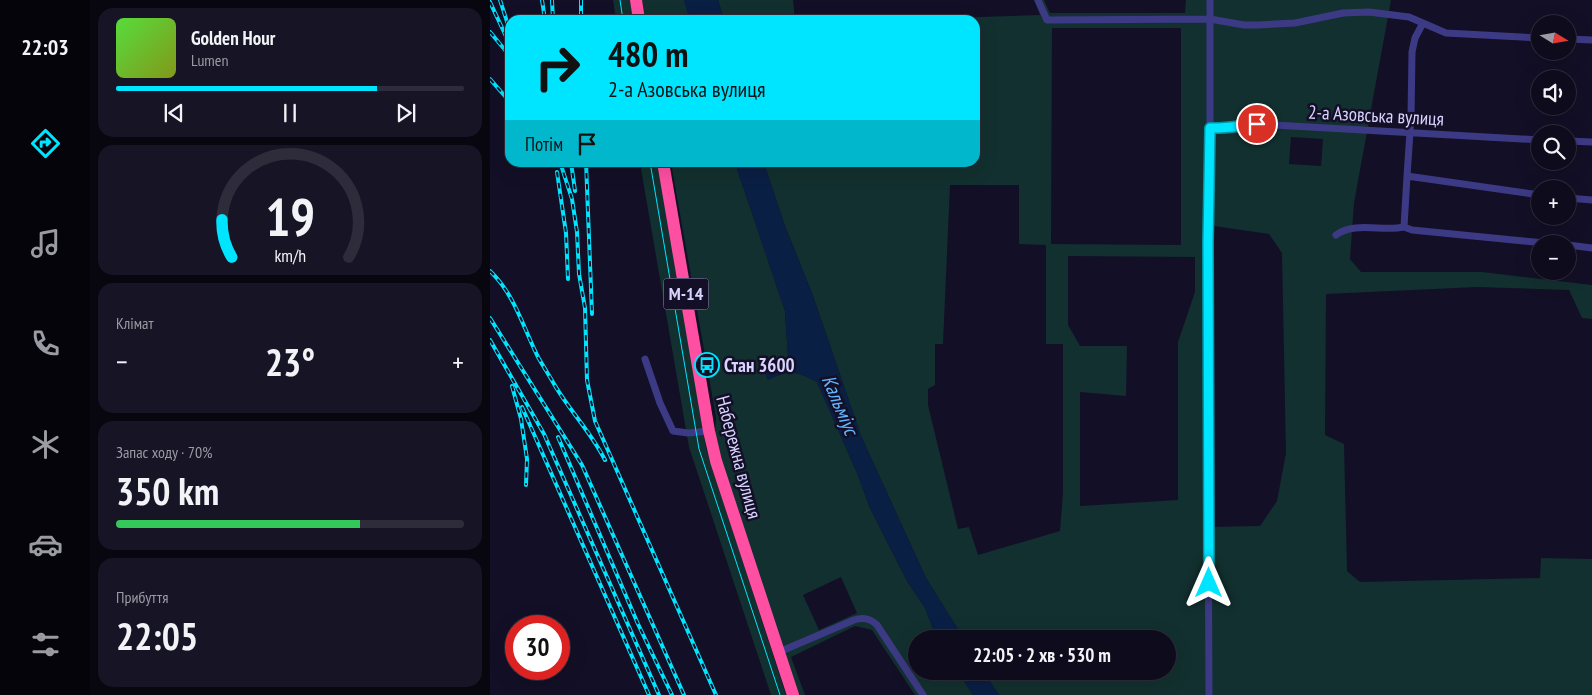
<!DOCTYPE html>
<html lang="uk">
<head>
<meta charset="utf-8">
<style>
	:root { --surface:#0e0b1c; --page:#171425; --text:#f1f3f6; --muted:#9b9ba3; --line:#2e2b3b; --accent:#00e5ff }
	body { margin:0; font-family:"PT Sans Narrow",sans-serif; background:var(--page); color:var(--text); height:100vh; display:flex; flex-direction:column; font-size:19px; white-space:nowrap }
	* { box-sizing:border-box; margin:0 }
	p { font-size:16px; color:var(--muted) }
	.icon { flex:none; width:28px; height:28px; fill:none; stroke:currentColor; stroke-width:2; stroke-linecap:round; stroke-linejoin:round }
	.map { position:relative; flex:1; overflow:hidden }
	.sheet { display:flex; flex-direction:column; gap:8px; padding:8px; background:#08060f; width:400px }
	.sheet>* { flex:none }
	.guide { position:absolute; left:15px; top:15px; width:475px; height:152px; border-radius:15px; box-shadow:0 5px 20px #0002,0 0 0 1px var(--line); background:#00e5ff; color:#111; overflow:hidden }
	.needle { width:32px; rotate:101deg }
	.tools { position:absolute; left:1041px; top:15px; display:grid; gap:10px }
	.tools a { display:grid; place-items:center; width:45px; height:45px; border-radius:50%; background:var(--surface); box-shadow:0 5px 20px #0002,0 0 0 1px var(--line); font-size:25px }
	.speed { position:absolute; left:15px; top:615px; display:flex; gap:10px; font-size:25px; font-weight:700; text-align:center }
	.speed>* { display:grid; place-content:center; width:65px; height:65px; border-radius:50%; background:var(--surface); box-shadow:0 5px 20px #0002,0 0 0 1px var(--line); line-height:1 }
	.speed .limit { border:8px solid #d22; background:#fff; color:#111 }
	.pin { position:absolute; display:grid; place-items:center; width:42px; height:42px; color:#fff; margin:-21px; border:2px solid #fff; border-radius:50%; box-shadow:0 1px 5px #0007 }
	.me { position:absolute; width:55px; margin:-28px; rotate:0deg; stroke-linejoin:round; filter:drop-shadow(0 0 4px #0008) }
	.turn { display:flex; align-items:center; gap:18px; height:105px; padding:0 20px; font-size:22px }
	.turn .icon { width:65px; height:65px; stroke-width:2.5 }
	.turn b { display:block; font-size:35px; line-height:42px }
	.then { display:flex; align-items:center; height:48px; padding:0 20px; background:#0003; gap:10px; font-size:19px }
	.big { font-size:38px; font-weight:800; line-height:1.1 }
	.sheet .card { flex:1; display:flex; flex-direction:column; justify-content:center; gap:8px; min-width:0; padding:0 18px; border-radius:15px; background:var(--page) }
	.sheet .dial { align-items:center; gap:0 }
	.dial svg { height:130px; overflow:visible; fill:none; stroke:var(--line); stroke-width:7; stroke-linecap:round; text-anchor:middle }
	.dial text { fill:var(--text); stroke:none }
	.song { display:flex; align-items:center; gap:15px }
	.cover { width:60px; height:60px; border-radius:8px; background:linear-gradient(135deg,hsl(110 70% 55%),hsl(70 70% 35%)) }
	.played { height:5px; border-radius:2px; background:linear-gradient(90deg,var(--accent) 75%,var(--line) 75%) }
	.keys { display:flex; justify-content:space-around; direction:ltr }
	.heat { display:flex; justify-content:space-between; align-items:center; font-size:28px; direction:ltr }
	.charge { height:8px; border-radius:4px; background:linear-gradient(90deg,#34c759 70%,var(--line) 0) }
	.trip { position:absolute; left:418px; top:630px; width:268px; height:50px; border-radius:25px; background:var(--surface); box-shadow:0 5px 20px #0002,0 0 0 1px var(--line); font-weight:800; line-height:50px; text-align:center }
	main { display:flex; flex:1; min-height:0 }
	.tabs { display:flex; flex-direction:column; width:90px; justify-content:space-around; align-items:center; background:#06040b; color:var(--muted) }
	.tabs .icon { width:35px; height:35px }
	.tabs .selected { color:var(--accent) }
	.tabs b { font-size:22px; color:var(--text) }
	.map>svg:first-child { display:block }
	.green { fill:#12302f; fill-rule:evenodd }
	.water { fill:#0a1f44 }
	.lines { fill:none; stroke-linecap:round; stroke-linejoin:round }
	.street { stroke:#3d3a85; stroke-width:7 }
	.highway { stroke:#ff4fa3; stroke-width:12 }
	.tram { stroke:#00e5ff; stroke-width:1 }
	.rail-casing { stroke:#00e5ff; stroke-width:4 }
	.rail { stroke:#130f26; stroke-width:2; stroke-dasharray:5.5; stroke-linecap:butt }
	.route-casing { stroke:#0095a6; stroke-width:12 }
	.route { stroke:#00e5ff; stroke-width:9 }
	.labels { text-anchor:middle; stroke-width:5; stroke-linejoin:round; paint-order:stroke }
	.shield { fill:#130f26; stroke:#9e99be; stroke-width:1 }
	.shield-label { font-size:18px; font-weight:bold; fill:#d9d4ff }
	.street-label { font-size:19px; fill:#d9d4ff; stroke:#130f26 }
	.poi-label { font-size:19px; font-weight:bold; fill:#d9d4ff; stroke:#130f26; text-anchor:start }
	.water-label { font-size:20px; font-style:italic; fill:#62b6ff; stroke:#130f26 }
</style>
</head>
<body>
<main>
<nav class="tabs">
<b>22:03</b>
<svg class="icon selected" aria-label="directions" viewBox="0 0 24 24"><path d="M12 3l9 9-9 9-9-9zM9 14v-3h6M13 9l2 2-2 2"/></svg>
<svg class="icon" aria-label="music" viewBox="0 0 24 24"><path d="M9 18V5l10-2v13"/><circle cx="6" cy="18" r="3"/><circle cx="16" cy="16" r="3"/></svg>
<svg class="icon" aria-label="phone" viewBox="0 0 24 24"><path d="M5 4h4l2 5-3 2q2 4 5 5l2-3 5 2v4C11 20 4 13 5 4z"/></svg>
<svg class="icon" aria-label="climate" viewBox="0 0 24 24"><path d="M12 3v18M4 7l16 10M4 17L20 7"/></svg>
<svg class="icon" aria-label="car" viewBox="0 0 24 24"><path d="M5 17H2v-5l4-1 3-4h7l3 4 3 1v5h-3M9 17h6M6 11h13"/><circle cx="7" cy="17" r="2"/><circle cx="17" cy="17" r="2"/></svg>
<svg class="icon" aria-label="filters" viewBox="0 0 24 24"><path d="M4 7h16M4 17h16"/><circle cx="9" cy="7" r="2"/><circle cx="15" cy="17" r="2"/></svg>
</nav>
<section class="sheet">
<div class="card">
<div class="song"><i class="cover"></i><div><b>Golden Hour</b><p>Lumen</p></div></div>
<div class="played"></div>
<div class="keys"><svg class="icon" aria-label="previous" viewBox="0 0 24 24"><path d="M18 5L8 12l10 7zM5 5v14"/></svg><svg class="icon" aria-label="pause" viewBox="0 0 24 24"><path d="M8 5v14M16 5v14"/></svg><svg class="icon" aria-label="next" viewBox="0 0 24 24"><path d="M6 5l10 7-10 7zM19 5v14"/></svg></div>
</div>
<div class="card dial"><svg viewBox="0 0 100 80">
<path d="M14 69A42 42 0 1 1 86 69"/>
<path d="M14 69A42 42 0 0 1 8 46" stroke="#00e5ff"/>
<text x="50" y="56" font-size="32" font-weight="700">19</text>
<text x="50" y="72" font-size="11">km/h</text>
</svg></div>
<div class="card"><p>Клімат</p>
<div class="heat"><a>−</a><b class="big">23°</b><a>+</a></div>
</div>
<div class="card"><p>Запас ходу · 70%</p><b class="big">350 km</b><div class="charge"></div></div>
<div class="card"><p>Прибуття</p><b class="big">22:05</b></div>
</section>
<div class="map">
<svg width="1102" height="695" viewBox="0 0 1102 695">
	<rect width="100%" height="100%" fill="#130f26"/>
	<!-- green -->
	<path class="green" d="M123,0H140L143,20H126Z
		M152,0H194L200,20H155Z
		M228,0H303L305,20H234Z
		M544,0H554L560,13H695L696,0H901L864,203L860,259L871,272H992L1102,285V319L1092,318L1079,290L987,287L836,294L835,435L854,444L857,571L870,582L1050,578L1051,558L1102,559V695H509L493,671H676V639H474L436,578L371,436L323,296L295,226L274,163L485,162V20H460V18L550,15ZM562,28H691V245L561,244ZM801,137L833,139L831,166L799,164ZM460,185H529V244L556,245V344H573V493L570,531L488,555L479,527L468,529L438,405V389L445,385V344H453ZM724,226L779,234L792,253L796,453L787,501L770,526L721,527ZM578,256L705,257V292L688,342V500L590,506V392L636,396L637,346H590L578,325Z
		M150,163H168L216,448L296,695H281L199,447Z
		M181,163H245L295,311L298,357L275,373L278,380C299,369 307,371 327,382L367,473L380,508L417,581L435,608L447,639H426V671H468L483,695H425L382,630L365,626L301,657L315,695H309L235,474L225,433L226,417ZM351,577L367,613L329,630L313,595Z"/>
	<!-- water -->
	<path class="water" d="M194,0H228L234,20H200Z
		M245,163H274L295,226L323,296L371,436L436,578L474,639H447L435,608L417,581L380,508L367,473L327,382C307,371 298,369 278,380L275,373L298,357L295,311Z
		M468,671H493L509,695H483Z"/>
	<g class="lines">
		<!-- street -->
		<path class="street" d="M548,0L557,20L720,19L754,25H768L805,23L853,13L879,12L919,17L956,33L1050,38
			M933,23L925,38L922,52L921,117L917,176L1050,195
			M1078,39L1102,40
			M720,128C736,129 751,125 767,124L1050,140
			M1078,141L1102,142
			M1078,198L1102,200
			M914,227L922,230L1065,244
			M846,235C865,221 893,232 914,227L917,176
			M1078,245L1102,248
			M155,359L170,403L183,431L198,433L219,431
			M289,652L364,620C373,617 380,618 387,625L433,695
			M719,695L717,242L720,128V0"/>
		<!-- highway -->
		<path class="highway" d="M146,0L149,20
			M173,162L219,431L226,461L303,695"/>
		<!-- tram -->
		<path class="tram" d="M130,0L133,20
			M160,162L209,449L290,695"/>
		<defs>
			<path id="rail" d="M10,0L20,31
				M52,0L55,20
				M62,0L63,20
				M91,0V20
				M0,2L20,45
				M0,32L20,56
				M0,79L20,102
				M70,162L82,199L87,232L89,274L95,308L97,380L105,421L226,695
				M81,162L85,191
				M96,162L102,314
				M67,172L76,233L78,279
				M0,271C25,295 33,327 48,357C53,366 59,375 64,384C79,410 101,432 115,460
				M0,318L92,465L194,695
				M0,340L54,434L169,695
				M22,386L31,419L37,459L36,485
				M32,407L159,695
				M68,437L148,624L182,695"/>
		</defs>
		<!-- rail casing -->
		<use href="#rail" class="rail-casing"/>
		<!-- rail -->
		<use href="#rail" class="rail"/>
	</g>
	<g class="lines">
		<defs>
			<path id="route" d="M719,583L718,242L720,128C736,129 751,125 767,124"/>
		</defs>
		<!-- route casing -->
		<use href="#route" class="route-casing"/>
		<!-- route -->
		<use href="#route" class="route"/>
	</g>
	<!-- icons -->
	<defs>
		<symbol id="bus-ring" viewBox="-11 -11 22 22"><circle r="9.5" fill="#130f26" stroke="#00e5ff" stroke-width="1.5"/><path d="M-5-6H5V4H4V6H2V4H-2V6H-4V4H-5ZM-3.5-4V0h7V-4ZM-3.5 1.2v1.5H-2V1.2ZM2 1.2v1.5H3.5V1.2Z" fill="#00e5ff"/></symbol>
	</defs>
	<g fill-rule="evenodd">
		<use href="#bus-ring" x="203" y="351" width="28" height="28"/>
	</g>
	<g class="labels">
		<!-- shield labels -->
		<rect class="shield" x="173.5" y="278.5" width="45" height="31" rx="4"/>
		<g class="shield-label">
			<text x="196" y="300">М-14</text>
		</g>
		<!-- street labels -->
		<g class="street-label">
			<text transform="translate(886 115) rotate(3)" y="7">2-а Азовська вулиця</text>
			<text transform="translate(249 457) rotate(75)" y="7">Набережна вулиця</text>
		</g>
		<!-- poi labels -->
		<g class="poi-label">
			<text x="234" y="372">Стан 3600</text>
		</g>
		<!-- water labels -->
		<g class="water-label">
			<text transform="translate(350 405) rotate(67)" y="7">Кальміус</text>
		</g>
	</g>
</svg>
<div class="tools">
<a><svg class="needle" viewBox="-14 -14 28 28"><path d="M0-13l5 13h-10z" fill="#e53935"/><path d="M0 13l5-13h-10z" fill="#9b9ba3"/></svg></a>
<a><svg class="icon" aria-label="sound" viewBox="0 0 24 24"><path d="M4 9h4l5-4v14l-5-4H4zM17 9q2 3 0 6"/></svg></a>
<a><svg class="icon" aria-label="search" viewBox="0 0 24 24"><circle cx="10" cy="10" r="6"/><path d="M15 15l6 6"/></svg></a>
<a>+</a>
<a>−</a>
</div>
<div class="speed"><div class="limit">30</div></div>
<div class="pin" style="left:767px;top:124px;background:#d93025"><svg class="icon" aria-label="arrive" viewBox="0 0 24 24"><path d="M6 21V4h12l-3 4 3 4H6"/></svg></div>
<svg class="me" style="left:719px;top:583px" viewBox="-20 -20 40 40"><path d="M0-17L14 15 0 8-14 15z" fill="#00e5ff" stroke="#fff" stroke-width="4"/></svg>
<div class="trip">22:05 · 2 хв · 530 m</div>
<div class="guide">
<div class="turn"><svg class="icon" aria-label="right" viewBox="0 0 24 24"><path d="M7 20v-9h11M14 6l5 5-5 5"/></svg><div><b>480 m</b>2-а Азовська вулиця</div></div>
<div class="then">Потім<svg class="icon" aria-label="arrive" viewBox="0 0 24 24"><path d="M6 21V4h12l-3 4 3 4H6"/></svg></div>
</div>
</div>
</main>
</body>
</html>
